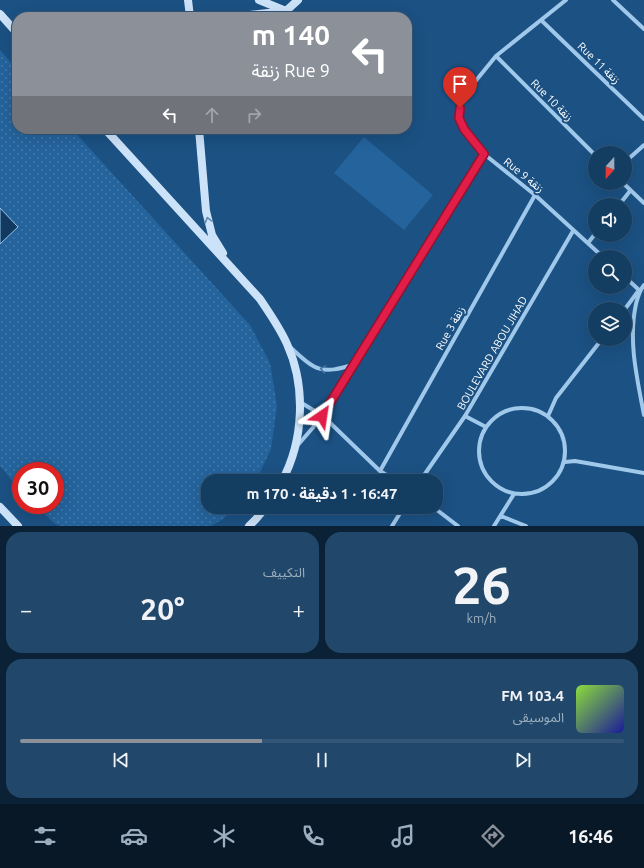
<!DOCTYPE html>
<html lang="ar">
<head>
<meta charset="utf-8">
<style>
	:root { --surface:#143d62; --page:#21486b; --text:#f1f3f6; --muted:#9daebe; --line:#335677; --accent:#8c9099 }
	body { margin:0; font-family:Ubuntu,"Noto Sans Arabic",sans-serif; background:var(--page); color:var(--text); direction:rtl; height:100vh; display:flex; flex-direction:column; font-size:15px; white-space:nowrap }
	* { box-sizing:border-box; margin:0 }
	p { font-size:13px; color:var(--muted) }
	.icon { flex:none; width:22px; height:22px; fill:none; stroke:currentColor; stroke-width:2; stroke-linecap:round; stroke-linejoin:round }
	.map { position:relative; height:526px; overflow:hidden; direction:ltr }
	.sheet { display:flex; flex-direction:column; gap:6px; padding:6px; background:#0b2236; flex:1 }
	.sheet>* { flex:none }
	.top-card { position:absolute; left:12px; top:12px; width:400px; height:122px; border-radius:16px; box-shadow:0 4px 16px #0002,0 0 0 1px var(--line); direction:rtl; background:#8c9099; color:#fff; overflow:hidden }
	.needle { width:26px; rotate:201deg }
	.fabs { position:absolute; left:588px; top:146px; display:grid; gap:8px }
	.fabs a { display:grid; place-items:center; width:44px; height:44px; border-radius:50%; background:var(--surface); box-shadow:0 4px 16px #0002,0 0 0 1px var(--line); font-size:20px }
	.speed { position:absolute; left:12px; top:462px; display:flex; gap:8px; font-size:20px; font-weight:700; text-align:center }
	.speed>* { display:grid; place-content:center; width:52px; height:52px; border-radius:50%; background:var(--surface); box-shadow:0 4px 16px #0002,0 0 0 1px var(--line); line-height:1 }
	.speed .limit { border:6px solid #d22; background:#fff; color:#111 }
	.pin { position:absolute; display:grid; place-items:center; width:34px; height:34px; color:#fff; margin:-41px -17px; border-radius:50% 50% 50% 0; rotate:-45deg; box-shadow:0 0 4px #0007 }
	.pin .icon { rotate:45deg }
	.me { position:absolute; width:44px; margin:-22px; rotate:32deg; stroke-linejoin:round; filter:drop-shadow(0 0 3px #0008) }
	.turn { display:flex; align-items:center; gap:14px; height:84px; padding:0 16px; font-size:18px }
	.turn .icon { width:52px; height:52px; stroke-width:2.5 }
	.turn b { display:block; font-size:28px; line-height:34px }
	.lanes { display:flex; align-items:center; height:38px; padding:0 16px; background:#0003; justify-content:center; gap:20px; direction:ltr }
	.lanes .off { opacity:.35 }
	.big { font-size:30px; font-weight:700; line-height:1.1 }
	.sheet .widget { flex:1; display:flex; flex-direction:column; justify-content:center; gap:6px; min-width:0; padding:0 14px; border-radius:16px; background:var(--page) }
	.sheet .dial { align-items:center; gap:0 }
	.dial b { font-size:52px; line-height:1 }
	.song { display:flex; align-items:center; gap:12px }
	.cover { width:48px; height:48px; border-radius:6px; background:linear-gradient(135deg,hsl(90 70% 55%),hsl(240 70% 35%)) }
	.played { height:4px; border-radius:2px; background:linear-gradient(90deg,var(--accent) 40%,var(--line) 40%) }
	.keys { display:flex; justify-content:space-around; direction:ltr }
	.heat { display:flex; justify-content:space-between; align-items:center; font-size:22px; direction:ltr }
	.sheet .tiles { flex:1; display:grid; gap:6px; grid-template-columns:1fr 1fr }
	.widget:last-child { grid-column:span 2 }
	.trip { position:absolute; left:201px; top:474px; width:242px; height:40px; border-radius:16px; background:var(--surface); box-shadow:0 4px 16px #0002,0 0 0 1px var(--line); font-weight:700; line-height:40px; text-align:center; direction:rtl }
	.tab-bar { display:flex; height:64px; justify-content:space-around; align-items:center; background:#081827; color:var(--muted) }
	.tab-bar .icon { width:28px; height:28px }
	.tab-bar .current { color:var(--accent) }
	.tab-bar b { font-size:18px; color:var(--text) }
	.map>svg:first-child { display:block }
	.park { fill:url(#park-dots) }
	.pitch { fill:#24639c }
	.water { fill:#123a61; stroke:#93c4ed }
	.lines { fill:none; stroke-linecap:round; stroke-linejoin:round }
	.street { stroke:#a0c8eb; stroke-width:4 }
	.secondary { stroke:#cce2f8; stroke-width:8 }
	.oneway { stroke:#628bb2 }
	.oneway2 { stroke:#4375a2 }
	.route-casing { stroke:#92132f; stroke-width:10 }
	.route { stroke:#e11d48; stroke-width:7 }
	.labels { text-anchor:middle; stroke-width:4; stroke-linejoin:round; paint-order:stroke }
	.street-label { font-size:11px; fill:#fff; stroke:#1b5183 }
</style>
</head>
<body>
<div class="map">
<svg width="644" height="526" viewBox="0 0 644 526">
	<defs>
		<pattern id="park-dots" width="8" height="8" patternUnits="userSpaceOnUse"><rect width="8" height="8" fill="#24639c"/><path d="M2 2h.1M6 6h.1" fill="none" stroke="#457aab" stroke-width="1.8" stroke-linecap="round"/></pattern>
	</defs>
	<rect width="100%" height="100%" fill="#1b5183"/>
	<!-- park -->
	<path class="park" d="M0,50L17,69V129H72L250,325L270,363L277,406L271,449L256,481H208V507H235L223,519L211,526H60L54,523L35,505H55V471H21V491L0,466Z"/>
	<!-- pitch -->
	<path class="pitch" d="M364,137L433,195L404,230L334,173Z"/>
	<!-- water -->
	<path class="water" d="M0,208L18,227L0,244Z"/>
	<g class="lines">
		<!-- street -->
		<path class="street" d="M566,0L496,56L465,94L459,108V118L464,129L484,154L535,195L603,257
			M613,0L644,29
			M541,20L644,119
			M496,56L595,155
			M625,162L644,145
			M623,183L644,203
			M619,205L630,191
			M588,243L595,234
			M644,285C639,291 638,297 636,304C628,341 637,378 644,415
			M625,309L639,290L625,277
			M290,347C316,371 321,375 355,364L323,416L297,446
			M355,364L484,154
			M300,402L323,416L380,471L396,481
			M479 451a43 43 0 1 1 86 0a43 43 0 1 1-86 0Z
			M465,416L486,427
			M548,416L556,398L602,339
			M565,462L575,461L644,473
			M380,471L535,195
			M420,481L465,416L573,231
			M433,507L458,526
			M501,516L526,526
			M392,526L404,507
			M494,526L514,494"/>
		<!-- secondary -->
		<path class="secondary" d="M188,0L190,17
			M259,0L286,11L298,0
			M0,14L17,33
			M232,17L286,11
			M105,129L260,299C270,314 280,328 287,344C306,386 304,440 282,481
			M199,129L206,211L212,235L223,253
			M0,507L18,526
			M249,526L256,519L266,507"/>
	</g>
	<!-- one-way arrows -->
	<defs><path id="oneway-chevron" d="M-2-3.5L2.5 0L-2 3.5" fill="none" stroke-width="1.6" stroke-linecap="round" stroke-linejoin="round"/></defs>
	<use class="oneway" href="#oneway-chevron" transform="translate(208 220) rotate(-105)"/>
	<use class="oneway2" href="#oneway-chevron" transform="translate(323 369) rotate(-170)"/>
	<g class="lines">
		<defs>
			<path id="route" d="M322,416L484,154L464,129L459,118L460,108"/>
		</defs>
		<!-- route casing -->
		<use href="#route" class="route-casing"/>
		<!-- route -->
		<use href="#route" class="route"/>
	</g>
	<g class="labels">
		<!-- street labels -->
		<g class="street-label">
			<text transform="translate(599 63) rotate(44)" y="4">Rue 11 زنقة</text>
			<text transform="translate(552 100) rotate(45)" y="4">Rue 10 زنقة</text>
			<text transform="translate(524 175) rotate(39)" y="4">Rue 9 زنقة</text>
			<text transform="translate(450 328) rotate(-61)" y="4">Rue 3 زنقة</text>
			<text transform="translate(492 353) rotate(-60)" y="4">BOULEVARD ABOU JIHAD</text>
		</g>
	</g>
</svg>
<div class="fabs">
<a><svg class="needle" viewBox="-14 -14 28 28"><path d="M0-13l5 13h-10z" fill="#e53935"/><path d="M0 13l5-13h-10z" fill="#9daebe"/></svg></a>
<a><svg class="icon" aria-label="sound" viewBox="0 0 24 24"><path d="M4 9h4l5-4v14l-5-4H4zM17 9q2 3 0 6"/></svg></a>
<a><svg class="icon" aria-label="search" viewBox="0 0 24 24"><circle cx="10" cy="10" r="6"/><path d="M15 15l6 6"/></svg></a>
<a><svg class="icon" aria-label="layers" viewBox="0 0 24 24"><path d="M12 4l9 5-9 5-9-5zM3 14l9 5 9-5"/></svg></a>
</div>
<div class="speed"><div class="limit">30</div></div>
<div class="pin" style="left:460px;top:108px;background:#d93025"><svg class="icon" aria-label="arrive" viewBox="0 0 24 24"><path d="M6 21V4h12l-3 4 3 4H6"/></svg></div>
<svg class="me" style="left:322px;top:416px" viewBox="-20 -20 40 40"><path d="M0-17L14 15 0 8-14 15z" fill="#e11d48" stroke="#fff" stroke-width="4"/></svg>
<div class="trip">16:47 · 1 دقيقة · 170 m</div>
<div class="top-card">
<div class="turn"><svg class="icon" aria-label="left" viewBox="0 0 24 24"><path d="M17 20v-9H6M10 6l-5 5 5 5"/></svg><div><b>140 m</b>Rue 9 زنقة</div></div>
<div class="lanes"><svg class="icon" aria-label="left" viewBox="0 0 24 24"><path d="M17 20v-9H6M10 6l-5 5 5 5"/></svg><svg class="icon off" aria-label="ahead" viewBox="0 0 24 24"><path d="M12 20V5M6 11l6-6 6 6"/></svg><svg class="icon off" aria-label="right" viewBox="0 0 24 24"><path d="M7 20v-9h11M14 6l5 5-5 5"/></svg></div>
</div>
</div>
<section class="sheet">
<div class="tiles">
<div class="widget dial"><b>26</b><p>km/h</p></div>
<div class="widget"><p>التكييف</p>
<div class="heat"><a>−</a><b class="big">20°</b><a>+</a></div>
</div>
<div class="widget">
<div class="song"><i class="cover"></i><div><b>103.4 FM</b><p>الموسيقى</p></div></div>
<div class="played"></div>
<div class="keys"><svg class="icon" aria-label="previous" viewBox="0 0 24 24"><path d="M18 5L8 12l10 7zM5 5v14"/></svg><svg class="icon" aria-label="pause" viewBox="0 0 24 24"><path d="M8 5v14M16 5v14"/></svg><svg class="icon" aria-label="next" viewBox="0 0 24 24"><path d="M6 5l10 7-10 7zM19 5v14"/></svg></div>
</div>
</div>
</section>
<nav class="tab-bar">
<b>16:46</b>
<svg class="icon current" aria-label="directions" viewBox="0 0 24 24"><path d="M12 3l9 9-9 9-9-9zM9 14v-3h6M13 9l2 2-2 2"/></svg>
<svg class="icon" aria-label="music" viewBox="0 0 24 24"><path d="M9 18V5l10-2v13"/><circle cx="6" cy="18" r="3"/><circle cx="16" cy="16" r="3"/></svg>
<svg class="icon" aria-label="phone" viewBox="0 0 24 24"><path d="M5 4h4l2 5-3 2q2 4 5 5l2-3 5 2v4C11 20 4 13 5 4z"/></svg>
<svg class="icon" aria-label="climate" viewBox="0 0 24 24"><path d="M12 3v18M4 7l16 10M4 17L20 7"/></svg>
<svg class="icon" aria-label="car" viewBox="0 0 24 24"><path d="M5 17H2v-5l4-1 3-4h7l3 4 3 1v5h-3M9 17h6M6 11h13"/><circle cx="7" cy="17" r="2"/><circle cx="17" cy="17" r="2"/></svg>
<svg class="icon" aria-label="filters" viewBox="0 0 24 24"><path d="M4 7h16M4 17h16"/><circle cx="9" cy="7" r="2"/><circle cx="15" cy="17" r="2"/></svg>
</nav>
</body>
</html>
